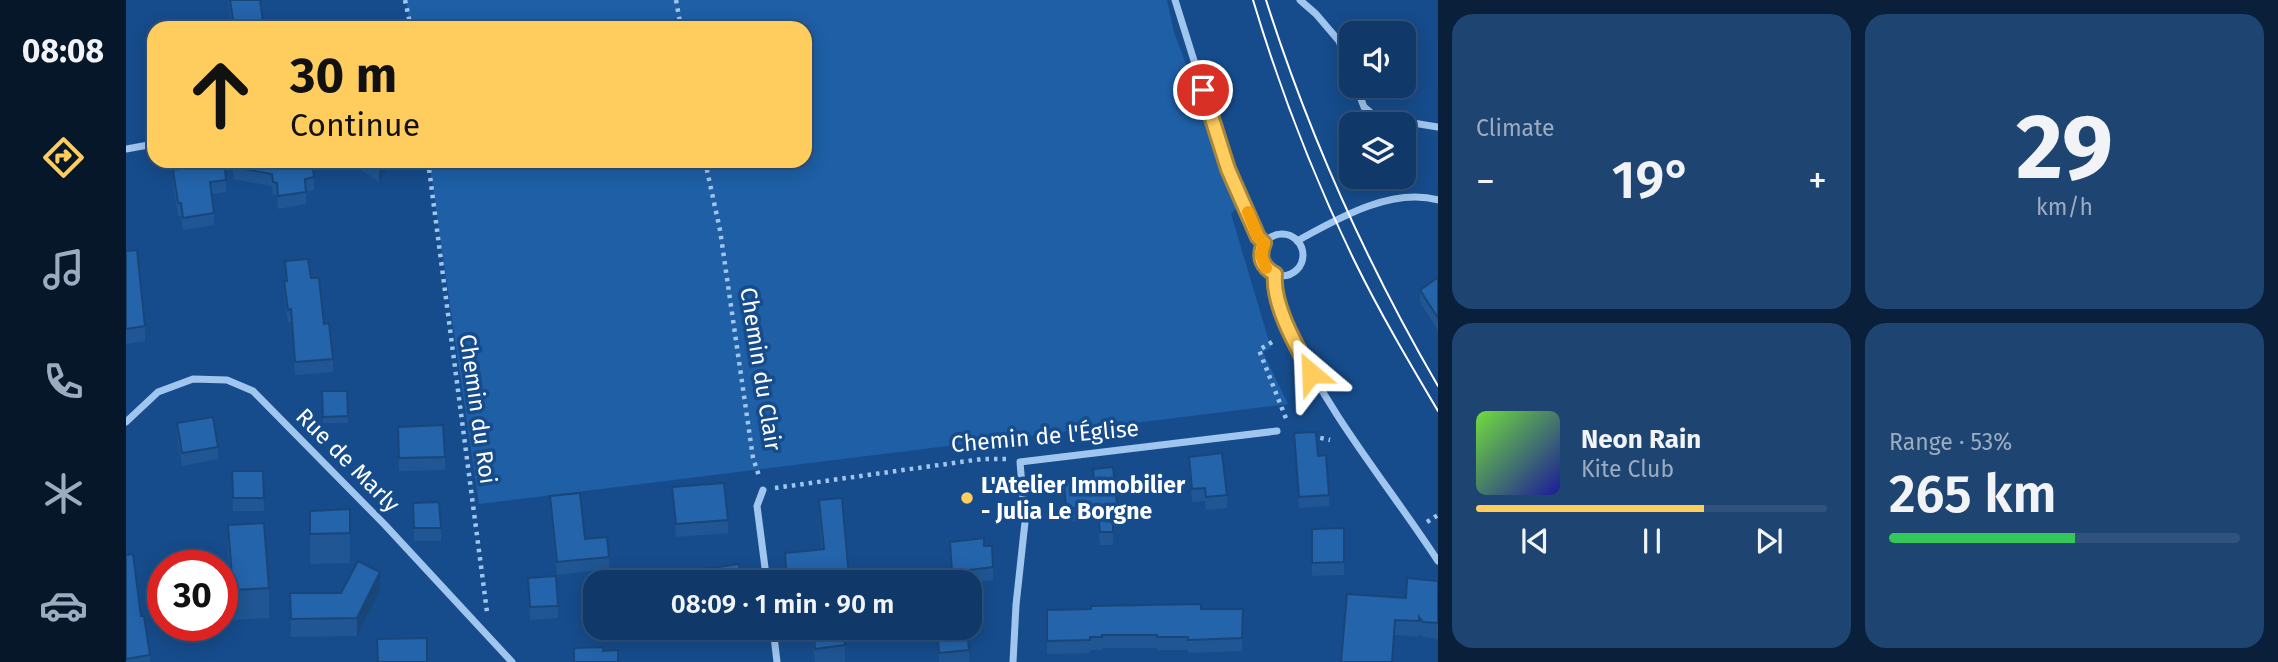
<!DOCTYPE html>
<html lang="en">
<head>
<meta charset="utf-8">
<style>
	:root { --surface:#103969; --page:#1e4471; --text:#f1f3f6; --muted:#9cacc0; --line:#30537d; --accent:#ffcd5e }
	body { margin:0; font-family:"Fira Sans",sans-serif; background:var(--page); color:var(--text); height:100vh; display:flex; flex-direction:column; font-size:26px; white-space:nowrap }
	* { box-sizing:border-box; margin:0 }
	p { font-size:23px; color:var(--muted) }
	.icon { flex:none; width:38px; height:38px; fill:none; stroke:currentColor; stroke-width:2; stroke-linecap:round; stroke-linejoin:round }
	.map { position:relative; flex:1; overflow:hidden }
	.sheet { display:flex; flex-direction:column; gap:14px; padding:14px; background:#091f3a; width:840px }
	.sheet>* { flex:none }
	.top-card { position:absolute; left:21px; top:21px; width:665px; height:147px; border-radius:21px; box-shadow:0 4px 18px #0003,0 0 0 2px var(--line); background:#ffcd5e; color:#111; overflow:hidden }
	.fabs { position:absolute; left:1213px; top:21px; display:grid; gap:14px }
	.fabs a { display:grid; place-items:center; width:77px; height:77px; border-radius:14px; background:var(--surface); box-shadow:0 4px 18px #0003,0 0 0 2px var(--line); font-size:35px }
	.speed { position:absolute; left:21px; top:550px; display:flex; gap:14px; font-size:35px; font-weight:700; text-align:center }
	.speed>* { display:grid; place-content:center; width:91px; height:91px; border-radius:50%; background:var(--surface); box-shadow:0 4px 18px #0003,0 0 0 2px var(--line); line-height:1 }
	.speed .limit { border:10px solid #d22; background:#fff; color:#111 }
	.pin { position:absolute; display:grid; place-items:center; width:60px; height:60px; color:#fff; margin:-30px; border:4px solid #fff; border-radius:50%; box-shadow:0 2px 7px #0007 }
	.me { position:absolute; width:77px; margin:-38px; rotate:334deg; stroke-linejoin:round; filter:drop-shadow(0 0 5px #0008) }
	.turn { display:flex; align-items:center; gap:24px; height:147px; padding:0 28px; font-size:32px }
	.turn .icon { width:91px; height:91px; stroke-width:2.5 }
	.turn b { display:block; font-size:49px; line-height:60px }
	.big { font-size:52px; font-weight:600; line-height:1.1 }
	.sheet .card { flex:1; display:flex; flex-direction:column; justify-content:center; gap:10px; min-width:0; padding:0 24px; border-radius:21px; background:var(--page) }
	.sheet .dial { align-items:center; gap:0 }
	.dial b { font-size:91px; line-height:1 }
	.song { display:flex; align-items:center; gap:21px }
	.cover { width:84px; height:84px; border-radius:10px; background:linear-gradient(135deg,hsl(100 70% 55%),hsl(240 70% 35%)) }
	.played { height:7px; border-radius:4px; background:linear-gradient(90deg,var(--accent) 65%,var(--line) 65%) }
	.keys { display:flex; justify-content:space-around; direction:ltr }
	.heat { display:flex; justify-content:space-between; align-items:center; font-size:38px; direction:ltr }
	.charge { height:10px; border-radius:5px; background:linear-gradient(90deg,#34c759 53%,var(--line) 0) }
	.sheet .tiles { flex:1; display:grid; gap:14px; grid-template-columns:repeat(2,1fr) }
	.trip { position:absolute; left:457px; top:570px; width:399px; height:70px; border-radius:21px; background:var(--surface); box-shadow:0 4px 18px #0003,0 0 0 2px var(--line); font-weight:600; line-height:70px; text-align:center }
	main { display:flex; flex:1; min-height:0 }
	.tabs { display:flex; flex-direction:column; width:126px; justify-content:space-around; align-items:center; background:#06172a; color:var(--muted) }
	.tabs .icon { width:49px; height:49px }
	.tabs .current { color:var(--accent) }
	.tabs b { font-size:32px; color:var(--text) }
	.map>svg:first-child { display:block }
	.green { fill:#1e5fa6 }
	.lines { fill:none; stroke-linecap:round; stroke-linejoin:round }
	.path { stroke:#a0c6ef; stroke-width:4.5; stroke-dasharray:3.5 5; stroke-linecap:butt }
	.minor { stroke:#a0c6ef; stroke-width:7 }
	.tram { stroke:#fff; stroke-width:2 }
	.wall { fill:#1f5693 }
	.shaded-wall { fill:#194678 }
	.building { fill:#2464ab; stroke:#194678; stroke-width:2 }
	.route-casing { stroke:#a6853d; stroke-width:18 }
	.route { stroke:#ffcd5e; stroke-width:12 }
	.slow { stroke:#f59e0b; stroke-width:12 }
	.poi-dot { fill:#ffcd5e; stroke:#164c8c; stroke-width:2.5 }
	.labels { text-anchor:middle; stroke-width:7; stroke-linejoin:round; paint-order:stroke }
	.street-label { font-size:23px; fill:#fff; stroke:#164c8c }
	.poi-label { font-size:23px; font-weight:bold; fill:#fff; stroke:#164c8c; text-anchor:start }
</style>
</head>
<body>
<main>
<nav class="tabs">
<b>08:08</b>
<svg class="icon current" aria-label="directions" viewBox="0 0 24 24"><path d="M12 3l9 9-9 9-9-9zM9 14v-3h6M13 9l2 2-2 2"/></svg>
<svg class="icon" aria-label="music" viewBox="0 0 24 24"><path d="M9 18V5l10-2v13"/><circle cx="6" cy="18" r="3"/><circle cx="16" cy="16" r="3"/></svg>
<svg class="icon" aria-label="phone" viewBox="0 0 24 24"><path d="M5 4h4l2 5-3 2q2 4 5 5l2-3 5 2v4C11 20 4 13 5 4z"/></svg>
<svg class="icon" aria-label="climate" viewBox="0 0 24 24"><path d="M12 3v18M4 7l16 10M4 17L20 7"/></svg>
<svg class="icon" aria-label="car" viewBox="0 0 24 24"><path d="M5 17H2v-5l4-1 3-4h7l3 4 3 1v5h-3M9 17h6M6 11h13"/><circle cx="7" cy="17" r="2"/><circle cx="17" cy="17" r="2"/></svg>
</nav>
<div class="map">
<svg width="1312" height="662" viewBox="0 0 1312 662">
	<rect width="100%" height="100%" fill="#164c8c"/>
	<!-- green -->
	<path class="green" d="M280,0H1041L1048,32L1112,206L1105,214L1145,348L1137,352L1162,404L353,504L303,161H679V28H284Z"/>
	<g class="lines">
		<!-- path -->
		<path class="path" d="M279,0L285,28
			M550,0L555,28
			M302,161L361,612
			M579,161L594,230L627,458L633,476
			M1146,342L1133,350L1161,421
			M1186,436L1204,440
			M649,488L856,459H880
			M1301,522L1312,515"/>
		<!-- minor -->
		<path class="minor" d="M1049,0L1102,169L1132,237L1138,243
			M1174,0L1190,14L1213,41L1225,73
			M1230,86L1238,107L1250,117L1312,127
			M0,149L28,144
			M1135 255a21 21 0 1 1 42 0a21 21 0 1 1-42 0Z
			M1171,241C1211,219 1265,187 1312,200
			M1149,274C1147,296 1158,317 1167,336C1205,418 1263,486 1312,561
			M0,422L32,392L67,379L101,380L127,391L259,525L386,662
			M637,490L631,506L641,583
			M647,628L651,662
			M887,662L890,605L899,522L894,462L1151,431"/>
		<!-- tram -->
		<path class="tram" d="M1127,0C1154,90 1188,178 1229,262C1254,313 1283,362 1312,411
			M1140,0C1183,135 1241,264 1312,386"/>
	</g>
	<!-- wall -->
	<path class="wall" d="M102,0H134L137,28H106Z
		M60,161L100,180V192L86,194L88,213V225L57,230L55,216H52L47,183V170L60,169Z
		M226,161H267L253,182L226,164Z
		M107,164L188,177V190L180,191V204L152,209L151,195H147L146,186L107,179Z
		M0,251L19,326V341L0,344Z
		M159,261L185,278L198,324L207,359V372L169,375L165,322H162L158,294V281H160Z
		M1312,280V331L1294,302V290Z
		M196,391H221L222,423H197Z
		M51,423L92,447V459L56,466L51,435Z
		M272,427L319,457V470L273,471Z
		M1168,433L1192,456L1203,495V506L1173,508Z
		M1063,457L1101,495V508L1080,510L1079,501L1066,502L1063,469Z
		M967,469L991,504V517L987,518V545H974L971,519L940,522L938,482L967,479Z
		M106,471H137L138,511H107Z
		M546,487L602,520V533L550,537Z
		M424,496L459,539L483,557V569L431,575L424,509Z
		M693,500L723,577V583H660L659,553L696,550L693,516Z
		M287,503L315,528V541H288Z
		M224,509V563L184,564V511Z
		M102,525L143,588V618L107,620L102,555Z
		M1218,528V575L1186,576V529Z
		M824,542L858,546L867,567V580L844,583H826Z
		M0,555L15,616L24,655V662H0Z
		M402,578L432,606V618L404,620Z
		M1312,581V639L1297,637L1293,633V637L1269,635L1215,662Z
		M254,591L231,636L165,637L164,593H215Z
		M1075,609H1117L1116,651L1062,653V650H1031V648H976V650H964V653L921,654V610Z
		M685,628H717L719,645V662H689Z
		M811,628L843,650V662H813Z"/>
	<!-- shaded-wall -->
	<path class="shaded-wall" d="M259,161H267L253,182V169Z
		M254,572V591L231,636V618Z
		M1269,620V635L1267,662H1266Z"/>
	<!-- building -->
	<path class="building" d="M104,0H134L137,22L108,26Z
		M60,161H98L100,180L84,182L88,213L57,218L55,203H52L47,170L61,168Z
		M123,161H186L188,177L179,179L180,192L152,196L151,183L147,182L146,174L107,167V164Z
		M240,161H259L253,169Z
		M11,250L19,326L0,329V251Z
		M182,259L185,278H193L198,324L203,323L207,359L169,362L165,309L162,310L158,281H161L159,261Z
		M1311,278L1312,280V318L1294,290Z
		M196,391H221L222,416L197,417Z
		M87,417L92,447L56,453L51,423Z
		M317,425L319,457L273,458L272,427Z
		M1190,432L1192,456L1200,455L1203,495L1173,497L1168,433Z
		M1096,453L1101,495L1080,497L1079,488L1066,489L1063,457Z
		M987,467L991,504L987,505V532H974L971,506L940,509L938,482L968,479L967,469Z
		M106,471H137L138,498H107Z
		M598,483L602,520L550,524L546,487Z
		M454,493L459,539L481,537L483,557L431,562L424,496Z
		M716,498L723,577L711,578L712,583H682V581L661,583L659,553L698,549L693,500Z
		M313,502L315,528H288L287,503Z
		M224,509V533L184,534V511Z
		M138,523L143,588L107,590L102,525Z
		M1218,528V562L1186,563V529Z
		M858,538V546H866L867,567L826,572L824,542Z
		M7,554L15,616H18L24,655L0,659V555Z
		M232,561L254,572L231,618L165,619L164,593H215Z
		M613,564L616,583H546L545,574Z
		M430,576L432,606L404,607L402,578Z
		M1281,578L1312,581V623L1297,622L1293,617V621L1269,620L1266,662H1215L1221,594L1280,598Z
		M1075,604V609H1117L1116,638L1062,640V637H1031V635H976V637H964V640L921,641V610L965,609V606Z
		M687,628H717L719,645L689,649Z
		M811,628H841L843,650L813,653Z
		M301,638V662H252L251,639Z
		M477,647V651L492,650V662H448V648Z"/>
	<g class="lines">
		<defs>
			<path id="route" d="M1077,90L1102,169L1132,237L1138,243C1132,257 1136,267 1149,274C1146,305 1171,347 1185,373"/>
		</defs>
		<!-- route casing -->
		<use href="#route" class="route-casing"/>
		<!-- route -->
		<use href="#route" class="route"/>
		<!-- slow -->
		<path class="slow" d="M1122,212L1132,237L1138,243L1135,255L1140,268"/>
	</g>
	<!-- markers -->
	<circle class="poi-dot" cx="841" cy="498" r="7"/>
	<g class="labels">
		<!-- street labels -->
		<g class="street-label">
			<text transform="translate(635 369) rotate(81)" y="8">Chemin du Clair</text>
			<text transform="translate(352 409) rotate(82)" y="8">Chemin du Roi</text>
			<text transform="translate(919 436) rotate(-5)" y="8">Chemin de l'Église</text>
			<text transform="translate(222 460) rotate(45)" y="8">Rue de Marly</text>
		</g>
		<!-- poi labels -->
		<g class="poi-label">
			<text x="855" y="493">L'Atelier Immobilier<tspan x="855" dy="26">- Julia Le Borgne</tspan></text>
		</g>
	</g>
</svg>
<div class="fabs">
<a><svg class="icon" aria-label="sound" viewBox="0 0 24 24"><path d="M4 9h4l5-4v14l-5-4H4zM17 9q2 3 0 6"/></svg></a>
<a><svg class="icon" aria-label="layers" viewBox="0 0 24 24"><path d="M12 4l9 5-9 5-9-5zM3 14l9 5 9-5"/></svg></a>
</div>
<div class="speed"><div class="limit">30</div></div>
<div class="pin" style="left:1077px;top:90px;background:#d93025"><svg class="icon" aria-label="arrive" viewBox="0 0 24 24"><path d="M6 21V4h12l-3 4 3 4H6"/></svg></div>
<svg class="me" style="left:1185px;top:373px" viewBox="-20 -20 40 40"><path d="M0-17L14 15 0 8-14 15z" fill="#ffcd5e" stroke="#fff" stroke-width="4"/></svg>
<div class="trip">08:09 · 1 min · 90 m</div>
<div class="top-card">
<div class="turn"><svg class="icon" aria-label="ahead" viewBox="0 0 24 24"><path d="M12 20V5M6 11l6-6 6 6"/></svg><div><b>30 m</b>Continue</div></div>
</div>
</div>
<section class="sheet">
<div class="tiles">
<div class="card"><p>Climate</p>
<div class="heat"><a>−</a><b class="big">19°</b><a>+</a></div>
</div>
<div class="card dial"><b>29</b><p>km/h</p></div>
<div class="card">
<div class="song"><i class="cover"></i><div><b>Neon Rain</b><p>Kite Club</p></div></div>
<div class="played"></div>
<div class="keys"><svg class="icon" aria-label="previous" viewBox="0 0 24 24"><path d="M18 5L8 12l10 7zM5 5v14"/></svg><svg class="icon" aria-label="pause" viewBox="0 0 24 24"><path d="M8 5v14M16 5v14"/></svg><svg class="icon" aria-label="next" viewBox="0 0 24 24"><path d="M6 5l10 7-10 7zM19 5v14"/></svg></div>
</div>
<div class="card"><p>Range · 53%</p><b class="big">265 km</b><div class="charge"></div></div>
</div>
</section>
</main>
</body>
</html>
